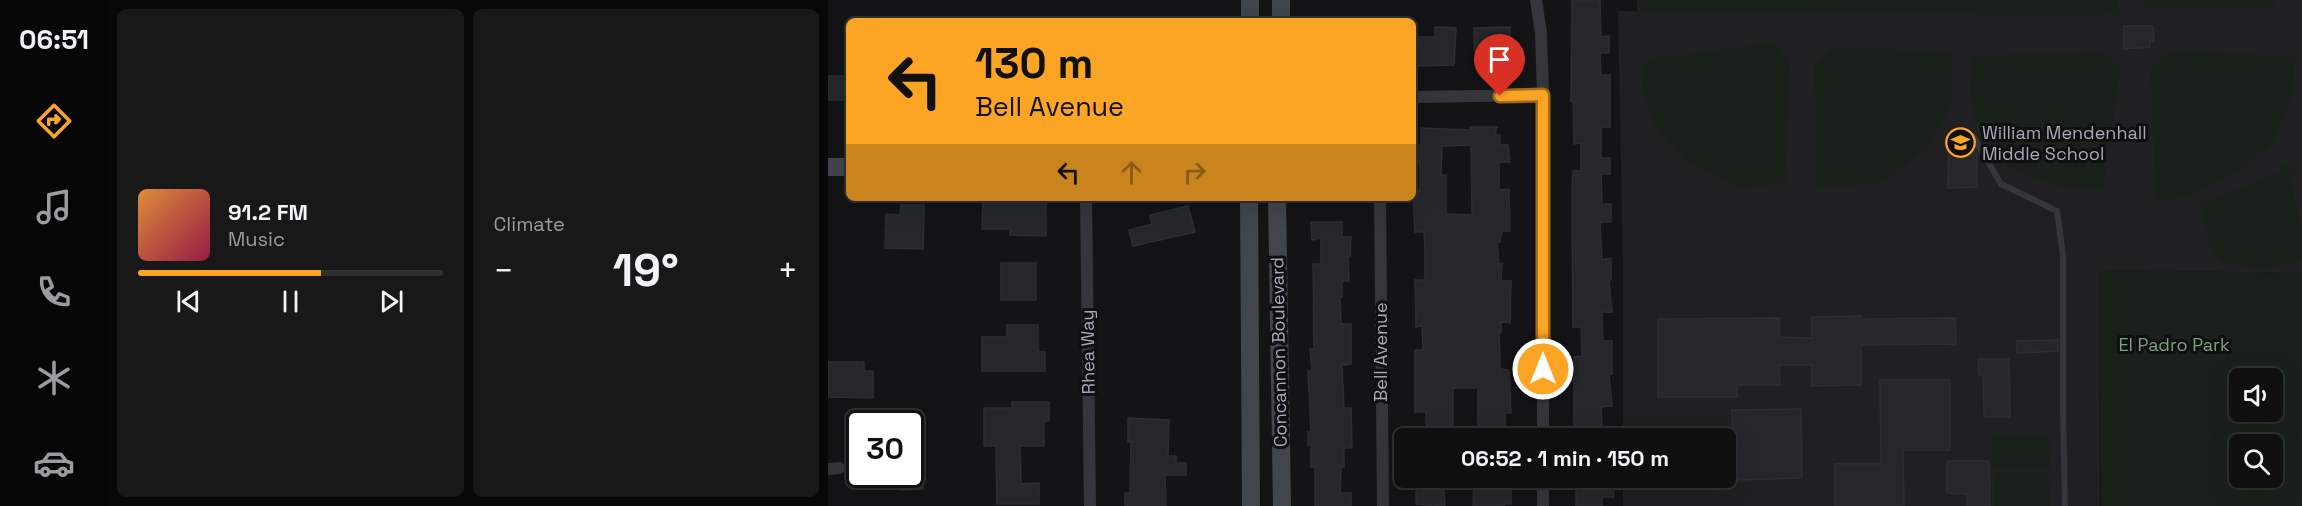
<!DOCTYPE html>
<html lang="en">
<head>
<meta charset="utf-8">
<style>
	:root { --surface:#0f0f10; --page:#181819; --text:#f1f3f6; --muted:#9b9c9f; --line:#2f2f30; --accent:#fca525 }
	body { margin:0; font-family:"Space Grotesk",sans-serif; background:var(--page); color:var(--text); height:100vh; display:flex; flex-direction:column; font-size:22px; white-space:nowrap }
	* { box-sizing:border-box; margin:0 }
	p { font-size:20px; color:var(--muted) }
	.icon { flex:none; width:33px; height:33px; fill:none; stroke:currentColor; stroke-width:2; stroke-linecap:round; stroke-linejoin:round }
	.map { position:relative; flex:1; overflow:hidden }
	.details { display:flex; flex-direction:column; gap:9px; padding:9px; background:#080809; width:720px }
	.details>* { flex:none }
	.top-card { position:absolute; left:18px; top:18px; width:570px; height:183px; border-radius:9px; box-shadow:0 6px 24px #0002,0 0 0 2px var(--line); background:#fca525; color:#111; overflow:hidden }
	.controls { position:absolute; left:1401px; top:368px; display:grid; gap:12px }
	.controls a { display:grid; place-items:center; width:54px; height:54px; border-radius:9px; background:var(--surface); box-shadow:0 6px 24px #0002,0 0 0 2px var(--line); font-size:30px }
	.speed { position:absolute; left:18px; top:410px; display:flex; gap:12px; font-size:30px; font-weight:700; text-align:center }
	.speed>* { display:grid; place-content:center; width:78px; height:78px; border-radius:50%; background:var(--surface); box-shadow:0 6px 24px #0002,0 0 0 2px var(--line); line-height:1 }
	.speed .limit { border:3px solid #111; border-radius:9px; background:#fff; color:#111 }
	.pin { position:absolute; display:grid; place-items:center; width:51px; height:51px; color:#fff; margin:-62px -26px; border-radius:50% 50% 50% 0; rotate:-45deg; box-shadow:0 0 6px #0007 }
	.pin .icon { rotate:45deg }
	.me { position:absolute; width:66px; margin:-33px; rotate:0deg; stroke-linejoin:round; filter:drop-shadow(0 0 4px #0008) }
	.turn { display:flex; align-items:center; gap:21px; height:126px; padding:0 30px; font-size:27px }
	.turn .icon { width:78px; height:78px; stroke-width:2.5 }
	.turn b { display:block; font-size:42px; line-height:51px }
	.lanes { display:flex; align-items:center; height:57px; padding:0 30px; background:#0003; justify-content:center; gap:30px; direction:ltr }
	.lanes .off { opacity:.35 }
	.big { font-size:45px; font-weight:700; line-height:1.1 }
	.details .card { flex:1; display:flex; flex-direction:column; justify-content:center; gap:9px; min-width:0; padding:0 21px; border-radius:9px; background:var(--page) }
	.song { display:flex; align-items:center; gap:18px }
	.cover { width:72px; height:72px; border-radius:9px; background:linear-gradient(135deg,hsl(30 70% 55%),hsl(340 70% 35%)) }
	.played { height:6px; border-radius:3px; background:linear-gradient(90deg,var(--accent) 60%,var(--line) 60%) }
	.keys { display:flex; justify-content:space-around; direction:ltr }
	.heat { display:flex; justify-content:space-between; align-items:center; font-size:33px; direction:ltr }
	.details .tiles { flex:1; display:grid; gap:9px; grid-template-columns:repeat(2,1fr) }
	.trip { position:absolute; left:566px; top:428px; width:342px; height:60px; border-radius:9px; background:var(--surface); box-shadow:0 6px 24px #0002,0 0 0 2px var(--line); font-weight:700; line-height:60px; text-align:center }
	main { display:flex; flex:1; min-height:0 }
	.menu { display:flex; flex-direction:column; width:108px; justify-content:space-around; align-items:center; background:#060606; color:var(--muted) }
	.menu .icon { width:42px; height:42px }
	.menu .selected { color:var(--accent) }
	.menu b { font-size:27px; color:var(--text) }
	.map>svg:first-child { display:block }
	.built { fill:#202023 }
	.green { fill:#19211a; fill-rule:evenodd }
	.building { fill:#26272a; stroke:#2d2e32; stroke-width:1.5; fill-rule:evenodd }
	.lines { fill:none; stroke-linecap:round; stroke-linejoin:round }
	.lane { stroke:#34363b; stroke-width:6 }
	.street { stroke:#34363b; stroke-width:12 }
	.secondary { stroke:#42454b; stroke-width:18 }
	.route-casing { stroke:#a46b18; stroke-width:15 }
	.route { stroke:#fca525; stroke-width:10 }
	.labels { text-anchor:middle; stroke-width:6; stroke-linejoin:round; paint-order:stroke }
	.poi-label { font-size:18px; fill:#a4abb7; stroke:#0f0f11; text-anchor:start }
	.park-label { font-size:18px; fill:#7aa37a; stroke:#0f0f11 }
	.street-label { font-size:18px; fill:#a4abb7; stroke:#0f0f11 }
</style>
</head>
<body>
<main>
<nav class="menu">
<b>06:51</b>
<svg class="icon selected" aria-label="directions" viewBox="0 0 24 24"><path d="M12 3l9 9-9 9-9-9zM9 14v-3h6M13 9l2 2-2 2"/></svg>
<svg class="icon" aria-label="music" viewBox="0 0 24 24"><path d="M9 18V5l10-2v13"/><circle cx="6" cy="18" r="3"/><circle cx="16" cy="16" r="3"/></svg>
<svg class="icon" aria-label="phone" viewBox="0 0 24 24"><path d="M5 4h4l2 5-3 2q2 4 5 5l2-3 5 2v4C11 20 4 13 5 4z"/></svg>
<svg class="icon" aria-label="climate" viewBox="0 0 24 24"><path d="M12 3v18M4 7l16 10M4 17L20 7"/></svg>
<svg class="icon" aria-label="car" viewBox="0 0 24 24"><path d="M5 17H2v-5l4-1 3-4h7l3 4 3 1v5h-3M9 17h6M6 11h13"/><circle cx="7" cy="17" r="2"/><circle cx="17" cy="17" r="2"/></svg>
</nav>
<section class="details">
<div class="tiles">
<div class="card">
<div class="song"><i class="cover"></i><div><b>91.2 FM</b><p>Music</p></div></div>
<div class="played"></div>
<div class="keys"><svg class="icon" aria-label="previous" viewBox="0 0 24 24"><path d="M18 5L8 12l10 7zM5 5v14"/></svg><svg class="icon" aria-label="pause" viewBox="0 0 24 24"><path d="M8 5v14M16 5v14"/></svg><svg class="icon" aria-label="next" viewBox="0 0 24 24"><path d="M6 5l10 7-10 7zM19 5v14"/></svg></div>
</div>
<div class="card"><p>Climate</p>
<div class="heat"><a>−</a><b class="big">19°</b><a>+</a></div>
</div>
</div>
</section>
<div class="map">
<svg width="1474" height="506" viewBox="0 0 1474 506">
	<rect width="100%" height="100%" fill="#141416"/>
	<!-- built -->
	<path class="built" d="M1290,0H1474V273L1271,270L1272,506H795V477H897V438H795V271L790,11L1289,14Z"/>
	<!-- green -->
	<path class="green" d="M809,0H1290V14L809,12Z
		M1314,0H1448L1442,9H1323Z
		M944,43L961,61L957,184L912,188L864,165L828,129L814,88L817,60Z
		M1005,47L1125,53L1124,103L1103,143L1074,168L1046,185L989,186L986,65Z
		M1341,50L1467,57L1464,95L1446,142L1413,169L1356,197L1329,200L1322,71Z
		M1275,52L1292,70L1275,189L1230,187L1180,167L1148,123L1142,91L1145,56Z
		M1457,163L1468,170L1462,180L1474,230V261L1432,270L1396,263L1383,249L1373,203L1451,173Z
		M1271,270L1474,273V506H1273ZM1412,378H1444V411H1412ZM1412,444H1444V477H1412Z
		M1165,436H1221L1222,470H1165Z
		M1221,472L1222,506H1166V473Z"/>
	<!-- building -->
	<path class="building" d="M744,0H772L773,37L781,36V53H772L773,75H782V127H773V158H782V174H773L774,204H783V222H772L774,260L783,258V280H781L784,312H774L775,341H784V374H781L784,406L773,407L775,438H746V357L754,356L753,327H745L744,193L745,171H753V143L746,144L745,102H743Z
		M1296,26H1325L1326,41H1322V47L1296,49Z
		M607,27L628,28L626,65L585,66V37H607Z
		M682,27V52L666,53L665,65L647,66L646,28Z
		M0,76H21V100H0Z
		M642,127H669L667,134L672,135V145H680L682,162H671V190L681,189L682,231H674L672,242H669L671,264H674L673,281H683L682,323L673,322V332H671L672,369L681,370L683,413H677V429L650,430V388H625V430H598V412H587V350H595L594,326L588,327L587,280H597V250L596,232H587L585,192L592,191V163H585V145H593V128L643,130ZM643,145L644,215L618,214V175H613L614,146Z
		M1121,144H1144L1149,153V187L1120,188Z
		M155,200L218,201V236L182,235V229H154Z
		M73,205H96L95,249L57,248L58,214L72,215Z
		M360,206L367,232L305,246L301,230L324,224L322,215Z
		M483,222H514V237H523L522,256H520L521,281H514V297H512L513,324H523V364L514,365L516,408H523L524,448H516V467H513L512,493H523V506H487V467H483V445H480V432H483L480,371H484L482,349H486L485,264H493V238L484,240Z
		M173,263H208V300H173Z
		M1033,316V319L1127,318L1128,344L1033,345V385L984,386V365H951L952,385H909V397H830V319L951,318V337L984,338V317Z
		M179,325H210V352H217V371H154V337H179Z
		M1230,340V351L1189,353V341Z
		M1150,359H1181L1182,417H1156L1155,375H1151Z
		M0,362H36V371H45V398L0,397Z
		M1052,380H1122V450H1075L1076,506H1007V464H1053Z
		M184,402H221V421H216V446H192L193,484L211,483V504H169L168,446H156V408H184Z
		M973,409L974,478L906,480L904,410Z
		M300,418L341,420L340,456H348V463H358V475H337L338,506H297V493H302L303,442H300Z
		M82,425H92L95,489L72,490L71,474H82Z
		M1119,461H1161L1162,506H1139V494L1119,493Z
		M588,477H615L617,506L588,504Z
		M646,477H683V504H676V506H645Z
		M748,477H784L786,497H774V506H748Z"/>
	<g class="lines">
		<!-- lane -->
		<path class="lane" d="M1145,136L1173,184L1229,211L1235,256V412L1237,506"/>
		<!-- street -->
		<path class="street" d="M708,0L713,33L715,95V438
			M585,97L715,95
			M258,198L262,506
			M552,198L555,506
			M0,469L11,468
			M715,506V477"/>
		<!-- secondary -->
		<path class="secondary" d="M422,21V0
			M453,21V0
			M0,167H21
			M421,198L423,506
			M449,198L454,506"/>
	</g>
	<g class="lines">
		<defs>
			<path id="route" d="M672,96L715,95V369"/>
		</defs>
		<!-- route casing -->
		<use href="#route" class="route-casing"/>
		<!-- route -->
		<use href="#route" class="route"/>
	</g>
	<!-- icons -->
	<defs>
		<symbol id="school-ring" viewBox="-11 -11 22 22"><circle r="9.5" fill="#0f0f11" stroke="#fca525" stroke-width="1.5"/><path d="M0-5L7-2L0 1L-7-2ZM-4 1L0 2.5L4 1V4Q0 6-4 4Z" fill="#fca525"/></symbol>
	</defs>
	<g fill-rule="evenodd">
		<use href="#school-ring" x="1116" y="126" width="33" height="33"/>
	</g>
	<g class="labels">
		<!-- poi labels -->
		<g class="poi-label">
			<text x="1154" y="139">William Mendenhall<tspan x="1154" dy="21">Middle School</tspan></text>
		</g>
		<!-- park labels -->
		<g class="park-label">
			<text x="1346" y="351">El Padro Park</text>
		</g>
		<!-- street labels -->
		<g class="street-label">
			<text transform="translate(260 352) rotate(-91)" y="6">Rhea Way</text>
			<text transform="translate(451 352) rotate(-91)" y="6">Concannon Boulevard</text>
			<text transform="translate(553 352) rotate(-90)" y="6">Bell Avenue</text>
		</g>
	</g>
</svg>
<div class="controls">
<a><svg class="icon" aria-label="sound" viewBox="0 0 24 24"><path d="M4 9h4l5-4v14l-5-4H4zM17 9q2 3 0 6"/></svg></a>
<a><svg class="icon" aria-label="search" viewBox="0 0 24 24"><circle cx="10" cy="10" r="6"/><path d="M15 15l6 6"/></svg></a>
</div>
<div class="speed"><div class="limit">30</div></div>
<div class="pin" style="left:672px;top:96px;background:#d93025"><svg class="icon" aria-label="arrive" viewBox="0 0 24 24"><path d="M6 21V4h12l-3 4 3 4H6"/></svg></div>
<svg class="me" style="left:715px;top:369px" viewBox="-20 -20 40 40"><circle r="17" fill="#fca525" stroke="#fff" stroke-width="3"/><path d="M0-11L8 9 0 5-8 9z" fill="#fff"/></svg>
<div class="trip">06:52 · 1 min · 150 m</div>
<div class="top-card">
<div class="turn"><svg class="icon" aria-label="left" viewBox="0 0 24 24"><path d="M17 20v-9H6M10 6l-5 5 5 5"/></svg><div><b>130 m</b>Bell Avenue</div></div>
<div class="lanes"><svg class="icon" aria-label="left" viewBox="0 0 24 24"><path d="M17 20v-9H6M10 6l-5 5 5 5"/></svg><svg class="icon off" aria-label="ahead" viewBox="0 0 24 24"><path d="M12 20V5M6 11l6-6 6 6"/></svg><svg class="icon off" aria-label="right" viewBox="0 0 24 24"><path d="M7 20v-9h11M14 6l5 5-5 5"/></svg></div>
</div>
</div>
</main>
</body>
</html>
